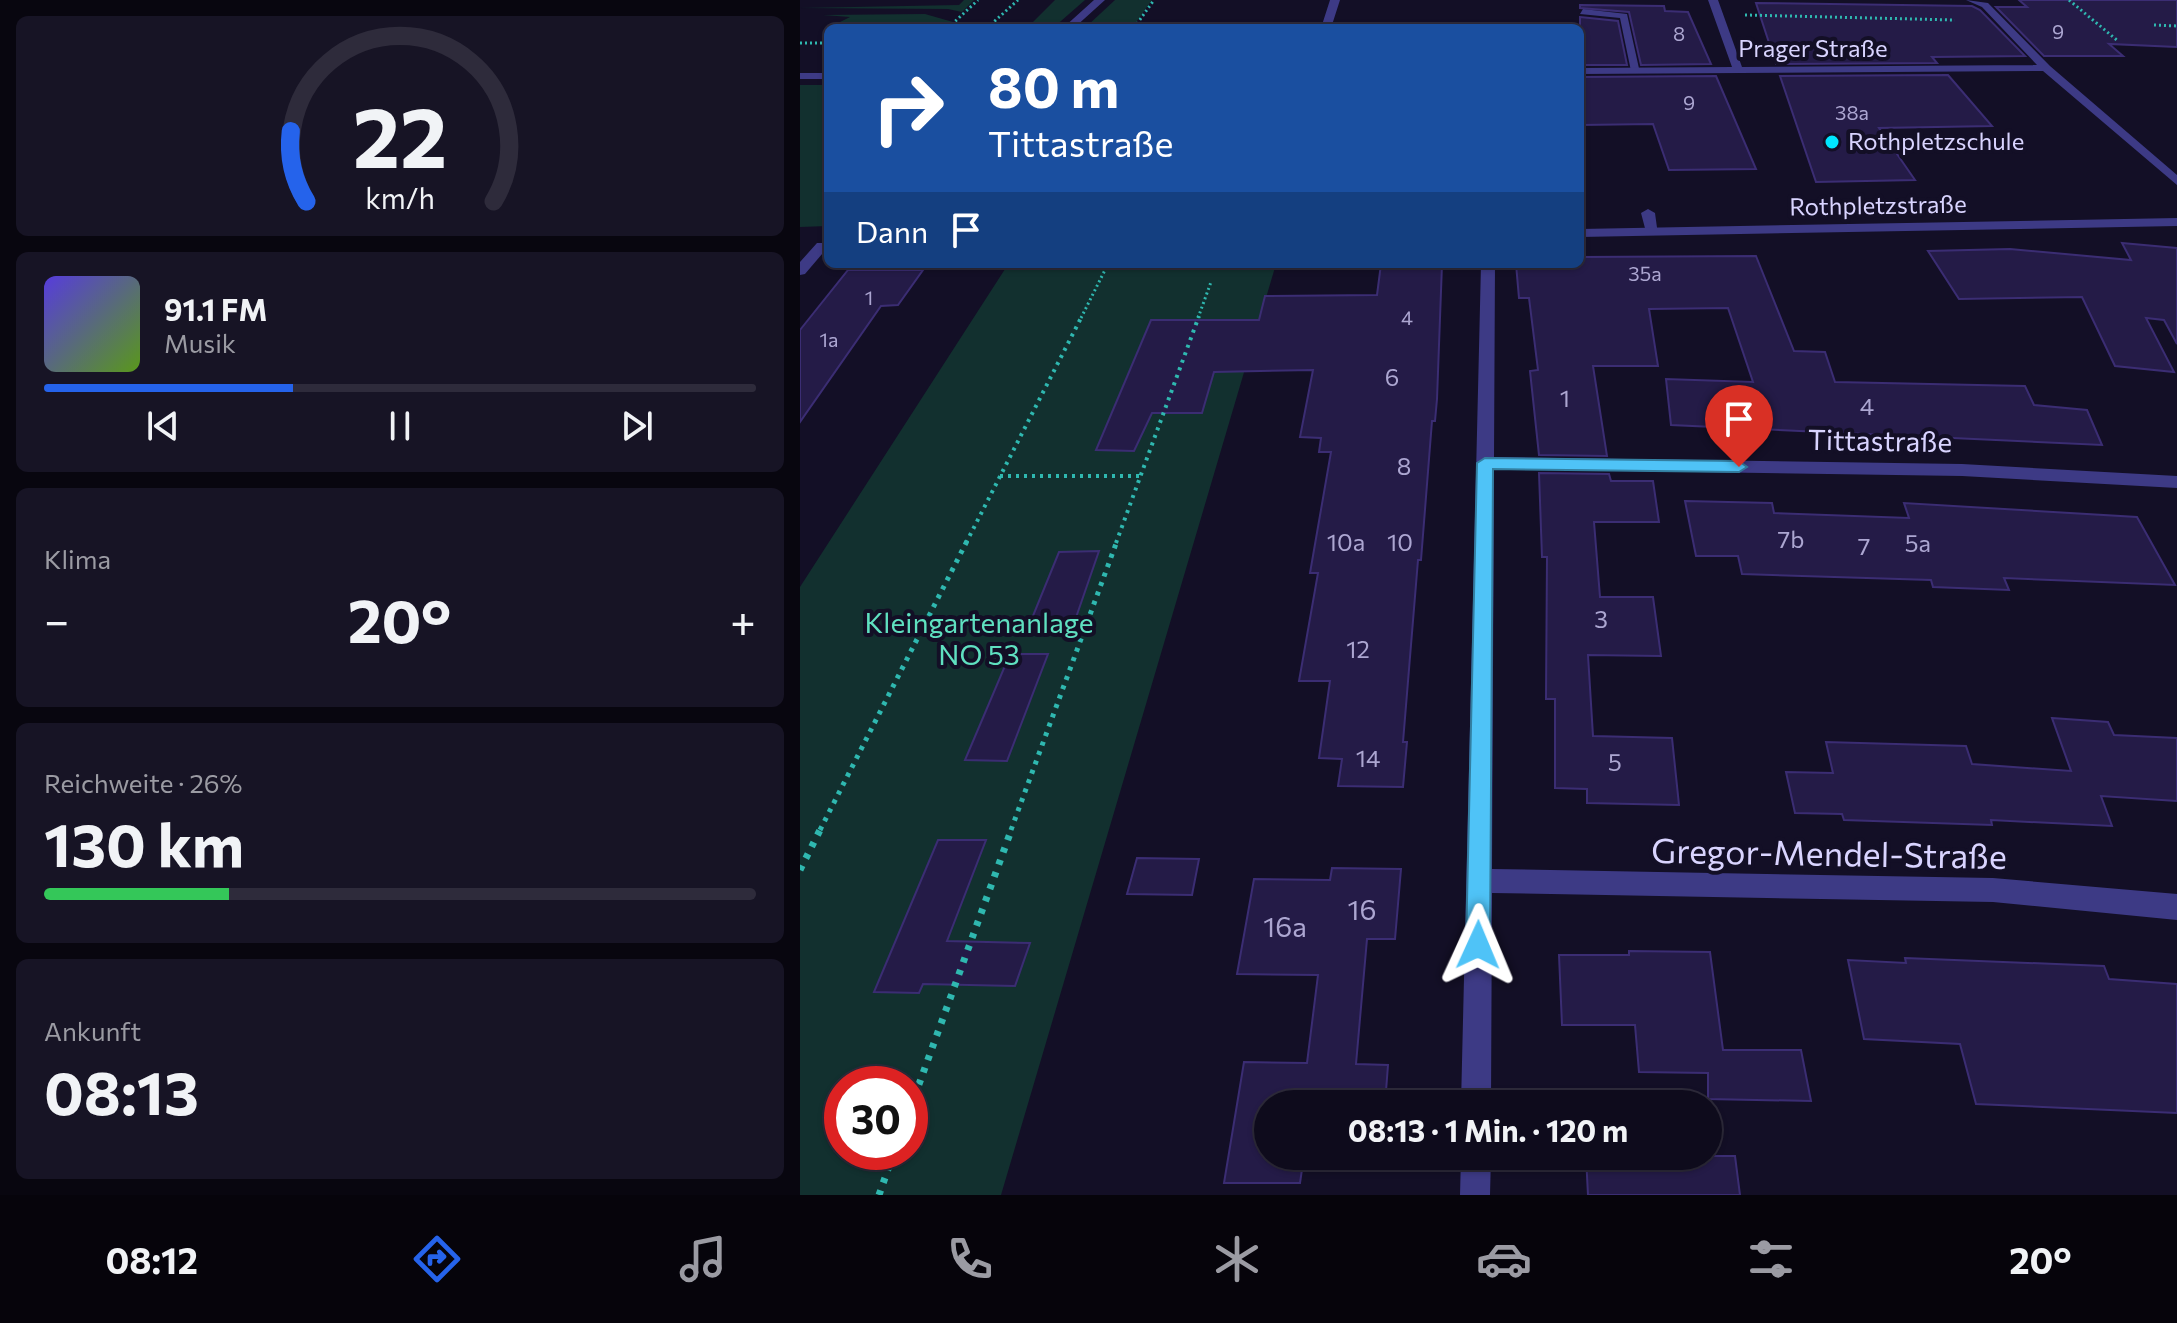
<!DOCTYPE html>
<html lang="de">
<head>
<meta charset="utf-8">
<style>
	:root { --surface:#0e0b1c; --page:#171425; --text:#f1f3f6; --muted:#9b9ba3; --line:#2e2b3b; --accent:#2563eb }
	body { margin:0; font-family:Commissioner,sans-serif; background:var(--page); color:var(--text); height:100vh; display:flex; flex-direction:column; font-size:30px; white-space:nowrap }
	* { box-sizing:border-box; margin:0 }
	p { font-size:26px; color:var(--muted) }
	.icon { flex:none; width:44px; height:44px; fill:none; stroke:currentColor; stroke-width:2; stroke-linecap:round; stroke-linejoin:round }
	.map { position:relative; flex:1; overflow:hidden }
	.side { display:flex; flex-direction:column; gap:16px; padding:16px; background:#08060f; width:800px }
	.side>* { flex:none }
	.top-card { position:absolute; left:24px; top:24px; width:760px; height:244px; border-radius:12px; box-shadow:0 2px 6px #0004,0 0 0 2px var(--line); background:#1a4fa0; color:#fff; overflow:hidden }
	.speed { position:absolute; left:24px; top:1066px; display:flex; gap:16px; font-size:40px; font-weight:700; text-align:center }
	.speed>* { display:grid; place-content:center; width:104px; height:104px; border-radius:50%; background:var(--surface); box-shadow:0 2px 6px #0004,0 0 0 2px var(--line); line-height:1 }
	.speed .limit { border:12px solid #d22; background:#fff; color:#111 }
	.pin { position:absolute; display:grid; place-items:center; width:68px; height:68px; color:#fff; margin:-82px -34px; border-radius:50% 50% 50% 0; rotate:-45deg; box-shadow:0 0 8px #0007 }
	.pin .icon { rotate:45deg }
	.me { position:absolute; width:88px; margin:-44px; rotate:1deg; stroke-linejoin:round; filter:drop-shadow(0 0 6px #0008) }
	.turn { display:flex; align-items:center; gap:28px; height:168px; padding:0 32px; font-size:36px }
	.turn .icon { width:104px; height:104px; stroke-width:2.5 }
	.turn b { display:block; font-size:56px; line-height:68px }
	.then { display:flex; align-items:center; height:76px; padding:0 32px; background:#0003; gap:16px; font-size:30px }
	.big { font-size:60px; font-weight:700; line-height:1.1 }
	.side .widget { flex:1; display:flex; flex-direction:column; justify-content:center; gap:12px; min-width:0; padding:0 28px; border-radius:12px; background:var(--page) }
	.side .dial { align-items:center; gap:0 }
	.dial svg { height:208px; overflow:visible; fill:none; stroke:var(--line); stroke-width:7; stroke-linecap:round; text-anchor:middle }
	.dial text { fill:var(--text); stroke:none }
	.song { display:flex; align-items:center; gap:24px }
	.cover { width:96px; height:96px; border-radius:12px; background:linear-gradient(135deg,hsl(250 70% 55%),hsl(90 70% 35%)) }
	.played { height:8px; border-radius:4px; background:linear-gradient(90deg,var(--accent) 35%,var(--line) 35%) }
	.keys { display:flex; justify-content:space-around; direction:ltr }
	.heat { display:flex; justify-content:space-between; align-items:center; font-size:44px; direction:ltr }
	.charge { height:12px; border-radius:6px; background:linear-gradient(90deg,#34c759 26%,var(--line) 0) }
	.trip { position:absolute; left:454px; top:1090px; width:468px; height:80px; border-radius:40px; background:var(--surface); box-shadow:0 2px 6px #0004,0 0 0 2px var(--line); font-weight:700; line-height:80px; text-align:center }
	.tabs { display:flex; height:128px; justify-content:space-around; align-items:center; background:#06040b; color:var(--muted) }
	.tabs .icon { width:56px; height:56px }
	.tabs .selected { color:var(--accent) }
	.tabs b { font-size:36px; color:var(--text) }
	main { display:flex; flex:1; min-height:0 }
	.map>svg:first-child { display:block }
	.green { fill:#12302f; fill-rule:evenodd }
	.building { fill:#241b47; stroke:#3b2d73; stroke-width:2 }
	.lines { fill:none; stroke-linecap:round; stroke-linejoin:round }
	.path-far3 { stroke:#2fb8b0; stroke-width:3; stroke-dasharray:2 3; stroke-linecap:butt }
	.path-far2 { stroke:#2fb8b0; stroke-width:4; stroke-dasharray:3 5; stroke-linecap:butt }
	.path-far1 { stroke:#2fb8b0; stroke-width:5; stroke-dasharray:4 6; stroke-linecap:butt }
	.path { stroke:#2fb8b0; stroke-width:7; stroke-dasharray:5 8; stroke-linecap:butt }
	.lane { fill:#3d3a85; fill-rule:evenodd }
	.street { fill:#3d3a85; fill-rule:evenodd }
	.route { fill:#4fc3f7; stroke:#337fa1; stroke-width:2 }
	.poi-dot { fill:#00e5ff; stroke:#130f26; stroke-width:3 }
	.labels { text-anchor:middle; stroke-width:8; stroke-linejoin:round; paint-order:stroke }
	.far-number-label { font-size:20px; fill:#aca6d1 }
	.far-street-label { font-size:24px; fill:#d9d4ff; stroke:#130f26 }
	.far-poi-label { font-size:24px; fill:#d9d4ff; stroke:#130f26; text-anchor:start }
	.number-label { font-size:24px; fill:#aca6d1 }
	.street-label { font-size:28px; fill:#d9d4ff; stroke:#130f26 }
	.park-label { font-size:28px; fill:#5fe0c0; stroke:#130f26 }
	.near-number-label { font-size:28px; fill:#aca6d1 }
	.near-street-label { font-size:34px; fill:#d9d4ff; stroke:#130f26 }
</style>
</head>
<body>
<main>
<section class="side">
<div class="widget dial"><svg viewBox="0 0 100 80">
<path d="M14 69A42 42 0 1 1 86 69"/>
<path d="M14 69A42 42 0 0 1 8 42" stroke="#2563eb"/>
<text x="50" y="56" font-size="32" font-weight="700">22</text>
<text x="50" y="72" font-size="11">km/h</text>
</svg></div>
<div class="widget">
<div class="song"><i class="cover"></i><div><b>91.1 FM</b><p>Musik</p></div></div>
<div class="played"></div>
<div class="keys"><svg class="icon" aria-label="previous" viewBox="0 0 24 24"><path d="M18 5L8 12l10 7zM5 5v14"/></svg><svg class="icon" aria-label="pause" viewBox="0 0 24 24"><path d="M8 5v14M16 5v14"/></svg><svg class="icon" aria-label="next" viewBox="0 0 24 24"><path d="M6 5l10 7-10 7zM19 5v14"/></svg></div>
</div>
<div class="widget"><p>Klima</p>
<div class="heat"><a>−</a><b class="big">20°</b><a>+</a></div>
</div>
<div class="widget"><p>Reichweite · 26%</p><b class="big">130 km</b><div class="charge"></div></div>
<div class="widget"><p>Ankunft</p><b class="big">08:13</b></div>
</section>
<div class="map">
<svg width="1377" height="1195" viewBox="0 0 1377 1195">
	<rect width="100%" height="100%" fill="#130f26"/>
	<!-- green -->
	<path class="green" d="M164,0H174L162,12L148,9L0,8L159,5Z
		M255,0H285L253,28H227Z
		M315,0H352L334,25L287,26Z
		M125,14L153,22L147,28H47L38,23L50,17L23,15Z
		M0,85H28V226L0,227Z
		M476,264L201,1195H0V587L207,266ZM42,1084H110V1152H42Z"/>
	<!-- building -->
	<path class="building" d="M1219,0H1377V47L1309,44L1323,56H1244L1196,7H1227Z
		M956,3L1172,6L1180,10L1225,56L1132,57L1137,63L976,64Z
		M780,5L864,6L865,11L888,12L911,64L841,65L829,12L780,8Z
		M780,17L818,21L827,65H780Z
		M1148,75L1192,126L1079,128L1115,180L1016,182L980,76Z
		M916,76L956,169L869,170L853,124L780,125V77Z
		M1322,243L1377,248V344L1364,320L1346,318L1374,372L1315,366L1282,297L1159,299L1128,251L1210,249L1331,260Z
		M956,256L994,351L1025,352L1035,382L1225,386L1234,405L1287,410L1302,445L871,425L866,379L953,382L928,308L849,309L858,366H793L807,456L739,455L730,371L738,370L729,298H719L716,264H780V257Z
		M581,264H642L637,399L635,421H632L621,560H618L603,742H607L603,787L538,786L542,759L519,758L530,681H499L518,573H510L531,452H519L521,438L500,437L513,370L414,372L402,413H352L334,451L296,450L351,320H459L465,296L577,295Z
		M48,270H123L98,305L81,306L0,422V330Z
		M739,473L809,474L811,481H853L859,522H794L800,597H853L861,656L788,655L793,736L872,738L879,805L787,803V789L755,788V699H746L747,557H742Z
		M885,501L972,503L974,513L1109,518L1104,503L1337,517L1375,585L1204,578L1209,590L1133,587L1131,580L942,574L938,556H896Z
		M299,551L272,629L228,628L259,552Z
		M210,654H248L207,761L165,760Z
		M1252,718L1308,722L1314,735L1377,738V801L1301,796L1312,826L1191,820L1192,825L1044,820L1042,814L995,813L986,772L1033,773L1026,742L1166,746L1172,764L1271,771Z
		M138,840H186L147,941L230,943L215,986L123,984L119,993L74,992Z
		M337,858L399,859L392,895L327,894Z
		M532,868L601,869L595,939H567L556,1064L588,1065L585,1104H468V1156H504L500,1183H424L444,1062L507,1063L518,975L437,974L454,879L530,880Z
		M829,951L910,952L923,1050H1001L1011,1101L908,1099V1073L839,1072L835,1025H762L759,955H829Z
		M1105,958L1304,966L1309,979L1377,984V1113L1176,1104L1160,1044L1064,1039L1048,960L1106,963Z
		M786,1156H935L940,1195H788Z"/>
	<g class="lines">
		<!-- path-far3 -->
		<path class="path-far3" d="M1269,0L1318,41
			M945,15L1155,20
			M1354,25L1377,26
			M313,26H336
			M148,28L178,0
			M187,28L218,0
			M334,28L354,0
			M0,43H28
			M281,318L308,264
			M398,318L411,282"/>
		<!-- path-far2 -->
		<path class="path-far2" d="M200,476H341
			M166,543L282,316
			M316,543L399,316"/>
		<!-- path-far1 -->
		<path class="path-far1" d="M20,830L167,541
			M211,830L317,541"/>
		<!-- path -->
		<path class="path" d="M0,870L21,828
			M110,1109L212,828
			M79,1195L94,1152"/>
		<!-- lane -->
		<path class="lane" d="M783,9L827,14L840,73L831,71L820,18L780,14Z
			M848,209L855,213L858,235L846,232L841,213Z"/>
		<!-- street -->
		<path class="street" d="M294,0H305L274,28H263Z
			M530,0H540L531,28H521Z
			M908,0H918L942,67L1237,65L1182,7L1166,0L1188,3L1250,66L1377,175V185L1243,71L780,74V68L932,67Z
			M0,73H28V79H0Z
			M1377,218V226L780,237V229Z
			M17,243H27L28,247L5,274L0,275V262Z
			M681,264H695L694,457L1162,464L1377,476V488L1162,476L694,469L692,869L1193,878L1377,894V920L1193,902L692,893L691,1104H661Z
			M661,1156H691L690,1195H660Z"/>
	</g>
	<!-- route -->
	<path class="route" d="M685,458L939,461L947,467L939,472L693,469L690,945L687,953L678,957L670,953L666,945L677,463Z"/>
	<!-- markers -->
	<circle class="poi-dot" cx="1032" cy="142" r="8"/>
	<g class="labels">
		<!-- far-number labels -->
		<g class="far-number-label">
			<text x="1258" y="39">9</text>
			<text x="879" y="41">8</text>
			<text x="889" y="110">9</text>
			<text x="1052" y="120">38a</text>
			<text x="845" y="281">35a</text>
			<text x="69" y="305">1</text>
			<text x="607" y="325">4</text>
			<text x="29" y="347">1a</text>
		</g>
		<!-- far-street labels -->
		<g class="far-street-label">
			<text x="1013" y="57">Prager Straße</text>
			<text transform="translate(1078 206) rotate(-1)" y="8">Rothpletzstraße</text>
		</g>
		<!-- far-poi labels -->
		<g class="far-poi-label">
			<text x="1048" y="150">Rothpletzschule</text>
		</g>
		<!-- number labels -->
		<g class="number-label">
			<text x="592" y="386">6</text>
			<text x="765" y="407">1</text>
			<text x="1067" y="415">4</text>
			<text x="604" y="475">8</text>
			<text x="991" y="548">7b</text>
			<text x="546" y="551">10a</text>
			<text x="600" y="551">10</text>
			<text x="1118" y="552">5a</text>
			<text x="1064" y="555">7</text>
			<text x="801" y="628">3</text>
			<text x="558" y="658">12</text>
			<text x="568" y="767">14</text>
			<text x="815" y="771">5</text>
		</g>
		<!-- street labels -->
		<g class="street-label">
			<text transform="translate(1080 441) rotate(1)" y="10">Tittastraße</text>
		</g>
		<!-- park labels -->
		<g class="park-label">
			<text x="179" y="633">Kleingartenanlage<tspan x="179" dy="32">NO 53</tspan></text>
		</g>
		<!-- near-number labels -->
		<g class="near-number-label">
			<text x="562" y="920">16</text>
			<text x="485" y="937">16a</text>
		</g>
		<!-- near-street labels -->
		<g class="near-street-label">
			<text transform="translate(1029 854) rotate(1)" y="12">Gregor-Mendel-Straße</text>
		</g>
	</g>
</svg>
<div class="speed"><div class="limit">30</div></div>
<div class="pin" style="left:939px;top:467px;background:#d93025"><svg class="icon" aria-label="arrive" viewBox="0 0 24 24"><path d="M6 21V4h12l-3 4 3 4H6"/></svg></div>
<svg class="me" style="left:678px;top:945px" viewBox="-20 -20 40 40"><path d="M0-17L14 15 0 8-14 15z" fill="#4fc3f7" stroke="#fff" stroke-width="4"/></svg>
<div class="trip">08:13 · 1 Min. · 120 m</div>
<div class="top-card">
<div class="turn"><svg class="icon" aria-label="right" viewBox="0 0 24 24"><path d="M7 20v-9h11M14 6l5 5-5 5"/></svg><div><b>80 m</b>Tittastraße</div></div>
<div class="then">Dann<svg class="icon" aria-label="arrive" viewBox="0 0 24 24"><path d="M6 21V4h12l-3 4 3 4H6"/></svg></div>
</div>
</div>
</main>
<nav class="tabs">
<b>08:12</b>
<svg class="icon selected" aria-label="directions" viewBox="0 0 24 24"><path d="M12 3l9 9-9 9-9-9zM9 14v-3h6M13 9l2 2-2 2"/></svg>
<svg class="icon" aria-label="music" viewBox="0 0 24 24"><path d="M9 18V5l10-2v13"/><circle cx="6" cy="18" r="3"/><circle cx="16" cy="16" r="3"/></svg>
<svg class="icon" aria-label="phone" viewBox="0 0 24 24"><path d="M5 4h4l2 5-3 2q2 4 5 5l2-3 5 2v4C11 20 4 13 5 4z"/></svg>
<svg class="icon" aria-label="climate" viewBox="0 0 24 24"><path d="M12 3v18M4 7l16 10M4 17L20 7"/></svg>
<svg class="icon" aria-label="car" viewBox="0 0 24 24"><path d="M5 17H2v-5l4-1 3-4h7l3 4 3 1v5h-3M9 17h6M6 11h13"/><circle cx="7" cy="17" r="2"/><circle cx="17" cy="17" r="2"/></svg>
<svg class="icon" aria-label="filters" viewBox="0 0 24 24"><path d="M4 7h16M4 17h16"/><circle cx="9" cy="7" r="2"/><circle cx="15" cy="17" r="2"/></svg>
<b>20°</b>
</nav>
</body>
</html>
